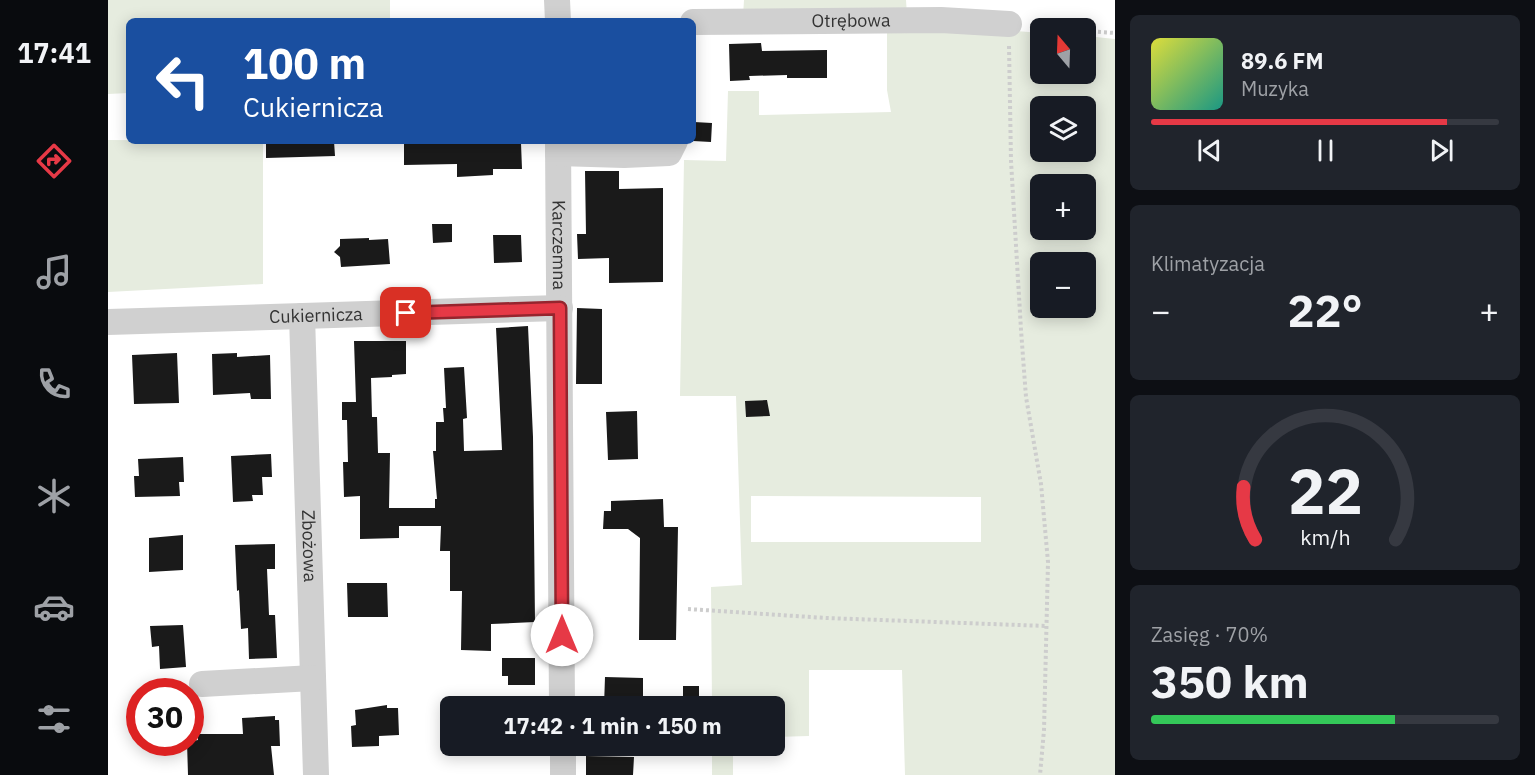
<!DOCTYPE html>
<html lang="pl">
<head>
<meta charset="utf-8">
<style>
	:root { --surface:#171b24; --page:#20242c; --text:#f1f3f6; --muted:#9ea1a6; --line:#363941; --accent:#e63946 }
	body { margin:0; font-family:"IBM Plex Sans",sans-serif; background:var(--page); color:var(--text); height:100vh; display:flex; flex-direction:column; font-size:22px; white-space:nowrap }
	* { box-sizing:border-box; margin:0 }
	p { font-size:20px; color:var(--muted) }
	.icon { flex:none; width:33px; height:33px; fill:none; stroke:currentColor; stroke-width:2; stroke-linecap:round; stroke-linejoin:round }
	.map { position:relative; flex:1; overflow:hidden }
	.sheet { display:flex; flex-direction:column; gap:15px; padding:15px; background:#0d0f14; width:420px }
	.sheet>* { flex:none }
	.banner { position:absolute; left:18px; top:18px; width:570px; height:126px; border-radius:9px; box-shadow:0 3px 15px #0003; background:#1a4fa0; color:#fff; overflow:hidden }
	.needle { width:39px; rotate:341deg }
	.controls { position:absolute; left:922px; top:18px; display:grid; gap:12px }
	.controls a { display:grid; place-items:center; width:66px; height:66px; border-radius:9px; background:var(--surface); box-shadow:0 3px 15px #0003; font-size:30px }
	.speed { position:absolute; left:18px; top:678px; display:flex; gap:12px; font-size:30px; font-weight:700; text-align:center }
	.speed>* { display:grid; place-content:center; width:78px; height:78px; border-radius:50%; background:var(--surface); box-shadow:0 3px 15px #0003; line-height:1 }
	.speed .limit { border:9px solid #d22; background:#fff; color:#111 }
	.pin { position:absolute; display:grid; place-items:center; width:51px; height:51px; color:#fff; margin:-26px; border-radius:12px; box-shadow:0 3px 9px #0006 }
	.me { position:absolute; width:66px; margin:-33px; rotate:0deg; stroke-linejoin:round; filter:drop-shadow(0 0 4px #0008) }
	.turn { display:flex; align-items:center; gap:21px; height:126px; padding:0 18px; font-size:27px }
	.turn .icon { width:78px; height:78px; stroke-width:2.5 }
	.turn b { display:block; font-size:42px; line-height:51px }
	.big { font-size:45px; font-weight:800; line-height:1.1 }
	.sheet .card { flex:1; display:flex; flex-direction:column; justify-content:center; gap:9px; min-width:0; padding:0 21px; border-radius:9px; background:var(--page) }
	.sheet .dial { align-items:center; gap:0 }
	.dial svg { height:156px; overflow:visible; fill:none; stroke:var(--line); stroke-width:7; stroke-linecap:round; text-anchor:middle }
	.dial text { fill:var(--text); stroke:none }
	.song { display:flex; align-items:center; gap:18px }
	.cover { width:72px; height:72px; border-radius:9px; background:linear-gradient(135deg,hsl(60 70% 55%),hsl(170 70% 35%)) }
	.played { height:6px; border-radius:3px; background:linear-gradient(90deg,var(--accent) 85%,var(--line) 85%) }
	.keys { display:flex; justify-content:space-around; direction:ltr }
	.heat { display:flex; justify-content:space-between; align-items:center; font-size:33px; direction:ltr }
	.charge { height:9px; border-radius:4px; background:linear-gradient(90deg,#34c759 70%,var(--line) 0) }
	.trip { position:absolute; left:332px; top:696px; width:345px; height:60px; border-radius:9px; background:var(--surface); box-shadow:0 3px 15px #0003; font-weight:800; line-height:60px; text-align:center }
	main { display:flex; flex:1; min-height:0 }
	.menu { display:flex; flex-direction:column; width:108px; justify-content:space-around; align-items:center; background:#090b0e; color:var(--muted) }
	.menu .icon { width:42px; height:42px }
	.menu .active { color:var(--accent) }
	.menu b { font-size:27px; color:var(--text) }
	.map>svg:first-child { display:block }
	.green { fill:#e6ecdf; fill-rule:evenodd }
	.building { fill:#1a1a1a }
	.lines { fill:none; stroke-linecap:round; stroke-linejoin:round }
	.path { stroke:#cdcdcd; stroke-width:4; stroke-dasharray:3 3; stroke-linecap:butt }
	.minor { stroke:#d0d0d0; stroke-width:26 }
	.route-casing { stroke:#96252e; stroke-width:15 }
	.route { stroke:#e63946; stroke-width:10 }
	.labels { text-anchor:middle; stroke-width:6; stroke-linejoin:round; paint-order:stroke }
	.street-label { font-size:18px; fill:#333; stroke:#fff }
</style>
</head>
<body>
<main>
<nav class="menu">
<b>17:41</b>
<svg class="icon active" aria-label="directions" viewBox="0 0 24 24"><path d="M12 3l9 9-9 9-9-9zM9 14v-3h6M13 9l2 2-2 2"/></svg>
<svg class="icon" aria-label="music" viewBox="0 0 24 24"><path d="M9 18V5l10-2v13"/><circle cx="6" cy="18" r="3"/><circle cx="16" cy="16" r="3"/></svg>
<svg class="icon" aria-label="phone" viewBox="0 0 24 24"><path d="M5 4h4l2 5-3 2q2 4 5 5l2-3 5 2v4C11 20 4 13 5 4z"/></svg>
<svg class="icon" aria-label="climate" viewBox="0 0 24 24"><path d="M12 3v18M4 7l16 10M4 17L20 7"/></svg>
<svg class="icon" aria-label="car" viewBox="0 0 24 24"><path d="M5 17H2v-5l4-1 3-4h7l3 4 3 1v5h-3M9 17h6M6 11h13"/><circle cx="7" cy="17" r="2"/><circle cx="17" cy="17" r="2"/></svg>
<svg class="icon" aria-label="filters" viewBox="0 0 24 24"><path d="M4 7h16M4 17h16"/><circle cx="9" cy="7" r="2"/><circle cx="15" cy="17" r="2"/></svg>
</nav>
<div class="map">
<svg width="1007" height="775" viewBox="0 0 1007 775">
	<rect width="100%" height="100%" fill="#fff"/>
	<!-- green -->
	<path class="green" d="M0,0H282V21H21V93L0,94Z
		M636,0H798L799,15L635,16Z
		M779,27L894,30L933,33V74H978V36L1007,39V775H797L794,670H701V736L666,737V706H604L603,587L634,585L628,396H572L576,160L618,161L620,91H651V115L783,112L779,90ZM933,106H978V152H933ZM933,184H978V230H933ZM933,262H978V308H933ZM643,496L873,497V542H643Z
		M0,140L155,141V284L0,292Z
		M604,746H625V775H604Z"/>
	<!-- building -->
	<path class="building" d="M653,43L654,51L719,50V78H679V75L641,76L642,80L622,81L621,44Z
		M586,122L604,123L603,142L585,141Z
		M158,141H226L227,156L158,158Z
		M296,141H359V143H413L414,169H385V175L349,177V164L296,165Z
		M477,171H511V189L555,188V282L501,283V258L470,259L469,234H478Z
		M324,224H344V242L325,243Z
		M385,235H413L414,262L386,263Z
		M261,238V240L280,239L282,264L233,267L232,257L226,252L232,246V239Z
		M469,308L494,309V384H468Z
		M420,326L425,437L427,622L383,624V651L353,650L354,591H342V551H332L333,526H291V538L252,539V496L236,497L235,462H240L239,420H234V402H248L246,341H298V374L284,375V377L263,378L264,417H269L270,453H282L281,508H327V499H329L325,451H328V422H336L335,408H338L336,368L356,367L359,418L355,419L356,451L394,450L388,328Z
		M69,353L71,403L26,404L24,355Z
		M129,353V357L162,355L163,399H143L142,393L105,395L104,354Z
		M659,400L662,416L638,417L637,401Z
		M529,411L530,459L500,460L498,412Z
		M163,454L164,477H154L155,495H144L145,501L125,502L123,456Z
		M75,457L76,482H71L72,496L27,497L26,476H31L30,459Z
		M555,499L556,527H570L568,640H531L532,538L520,529H495L496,511H503V501Z
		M75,535V570L41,572V538Z
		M167,544V569H159L161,615H167L169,658L141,659L140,628L133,629L131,590L129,591L127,545Z
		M239,583H279L280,617H240Z
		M75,625L78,667L52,669L51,646L44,647L42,626Z
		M394,658H427V685H400V676H394Z
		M497,677L535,678V706H496Z
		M575,686H591V706H575Z
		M279,705V708H290L291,735L271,736V746L244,747L243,726L248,725L247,710Z
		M167,716V720H171L172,746H163L166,775H80L79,742L90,740V734H135L134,718Z
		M478,756L526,757L525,775H478Z"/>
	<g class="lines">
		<!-- path -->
		<path class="path" d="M922,26L950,28
			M978,31L1007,33
			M901,46L903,161L913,330L918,397L933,484L940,562L936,730L932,775
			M580,609L718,618L938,626"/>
		<!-- minor -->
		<g class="minor">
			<path d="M449,0L450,21"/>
			<path id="s1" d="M585,22L833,20L901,24"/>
			<path id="s2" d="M450,141L454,706"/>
			<path d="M450,153L516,155L561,153L567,141"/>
			<path id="s3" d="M194,316L208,775"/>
			<path id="s4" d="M0,322L452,308"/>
			<path d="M94,684L205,678"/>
			<path d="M455,746V775"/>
		</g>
	</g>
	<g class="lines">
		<defs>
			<path id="route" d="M298,313L452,308L454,635"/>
		</defs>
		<!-- route casing -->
		<use href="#route" class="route-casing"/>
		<!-- route -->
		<use href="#route" class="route"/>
	</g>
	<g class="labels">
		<!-- street labels -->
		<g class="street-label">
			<text dy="6" stroke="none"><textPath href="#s1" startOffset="158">Otrębowa</textPath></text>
			<text dy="6" stroke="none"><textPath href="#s2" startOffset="104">Karczemna</textPath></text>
			<text dy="6" stroke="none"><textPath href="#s4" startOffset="208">Cukiernicza</textPath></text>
			<text dy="6" stroke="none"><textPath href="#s3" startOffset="230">Zbożowa</textPath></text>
		</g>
	</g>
</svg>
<div class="controls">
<a><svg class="needle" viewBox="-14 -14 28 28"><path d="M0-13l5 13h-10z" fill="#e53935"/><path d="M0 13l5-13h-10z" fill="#9ea1a6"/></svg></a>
<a><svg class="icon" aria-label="layers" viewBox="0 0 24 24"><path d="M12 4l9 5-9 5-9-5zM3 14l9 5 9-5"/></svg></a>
<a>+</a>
<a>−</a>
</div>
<div class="speed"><div class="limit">30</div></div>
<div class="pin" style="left:298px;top:313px;background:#d93025"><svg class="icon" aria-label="arrive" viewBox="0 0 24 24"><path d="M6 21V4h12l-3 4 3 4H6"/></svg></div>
<svg class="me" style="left:454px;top:635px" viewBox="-20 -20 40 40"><circle r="19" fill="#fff"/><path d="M0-13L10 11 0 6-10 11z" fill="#e63946"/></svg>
<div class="trip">17:42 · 1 min · 150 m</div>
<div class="banner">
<div class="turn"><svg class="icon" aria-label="left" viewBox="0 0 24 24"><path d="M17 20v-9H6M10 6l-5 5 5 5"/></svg><div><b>100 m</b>Cukiernicza</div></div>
</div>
</div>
<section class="sheet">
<div class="card">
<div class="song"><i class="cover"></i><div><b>89.6 FM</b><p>Muzyka</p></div></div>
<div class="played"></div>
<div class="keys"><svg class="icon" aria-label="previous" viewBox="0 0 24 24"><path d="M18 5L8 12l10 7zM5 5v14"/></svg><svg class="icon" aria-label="pause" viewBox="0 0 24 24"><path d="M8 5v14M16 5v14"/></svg><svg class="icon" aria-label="next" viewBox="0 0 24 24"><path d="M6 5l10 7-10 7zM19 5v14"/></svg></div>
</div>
<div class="card"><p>Klimatyzacja</p>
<div class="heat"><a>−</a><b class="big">22°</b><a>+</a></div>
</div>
<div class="card dial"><svg viewBox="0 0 100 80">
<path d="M14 69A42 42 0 1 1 86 69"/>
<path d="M14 69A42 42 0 0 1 8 42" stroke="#e63946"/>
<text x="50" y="56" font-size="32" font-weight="700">22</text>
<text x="50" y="72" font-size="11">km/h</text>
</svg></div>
<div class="card"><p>Zasięg · 70%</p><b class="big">350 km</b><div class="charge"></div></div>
</section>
</main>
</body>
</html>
